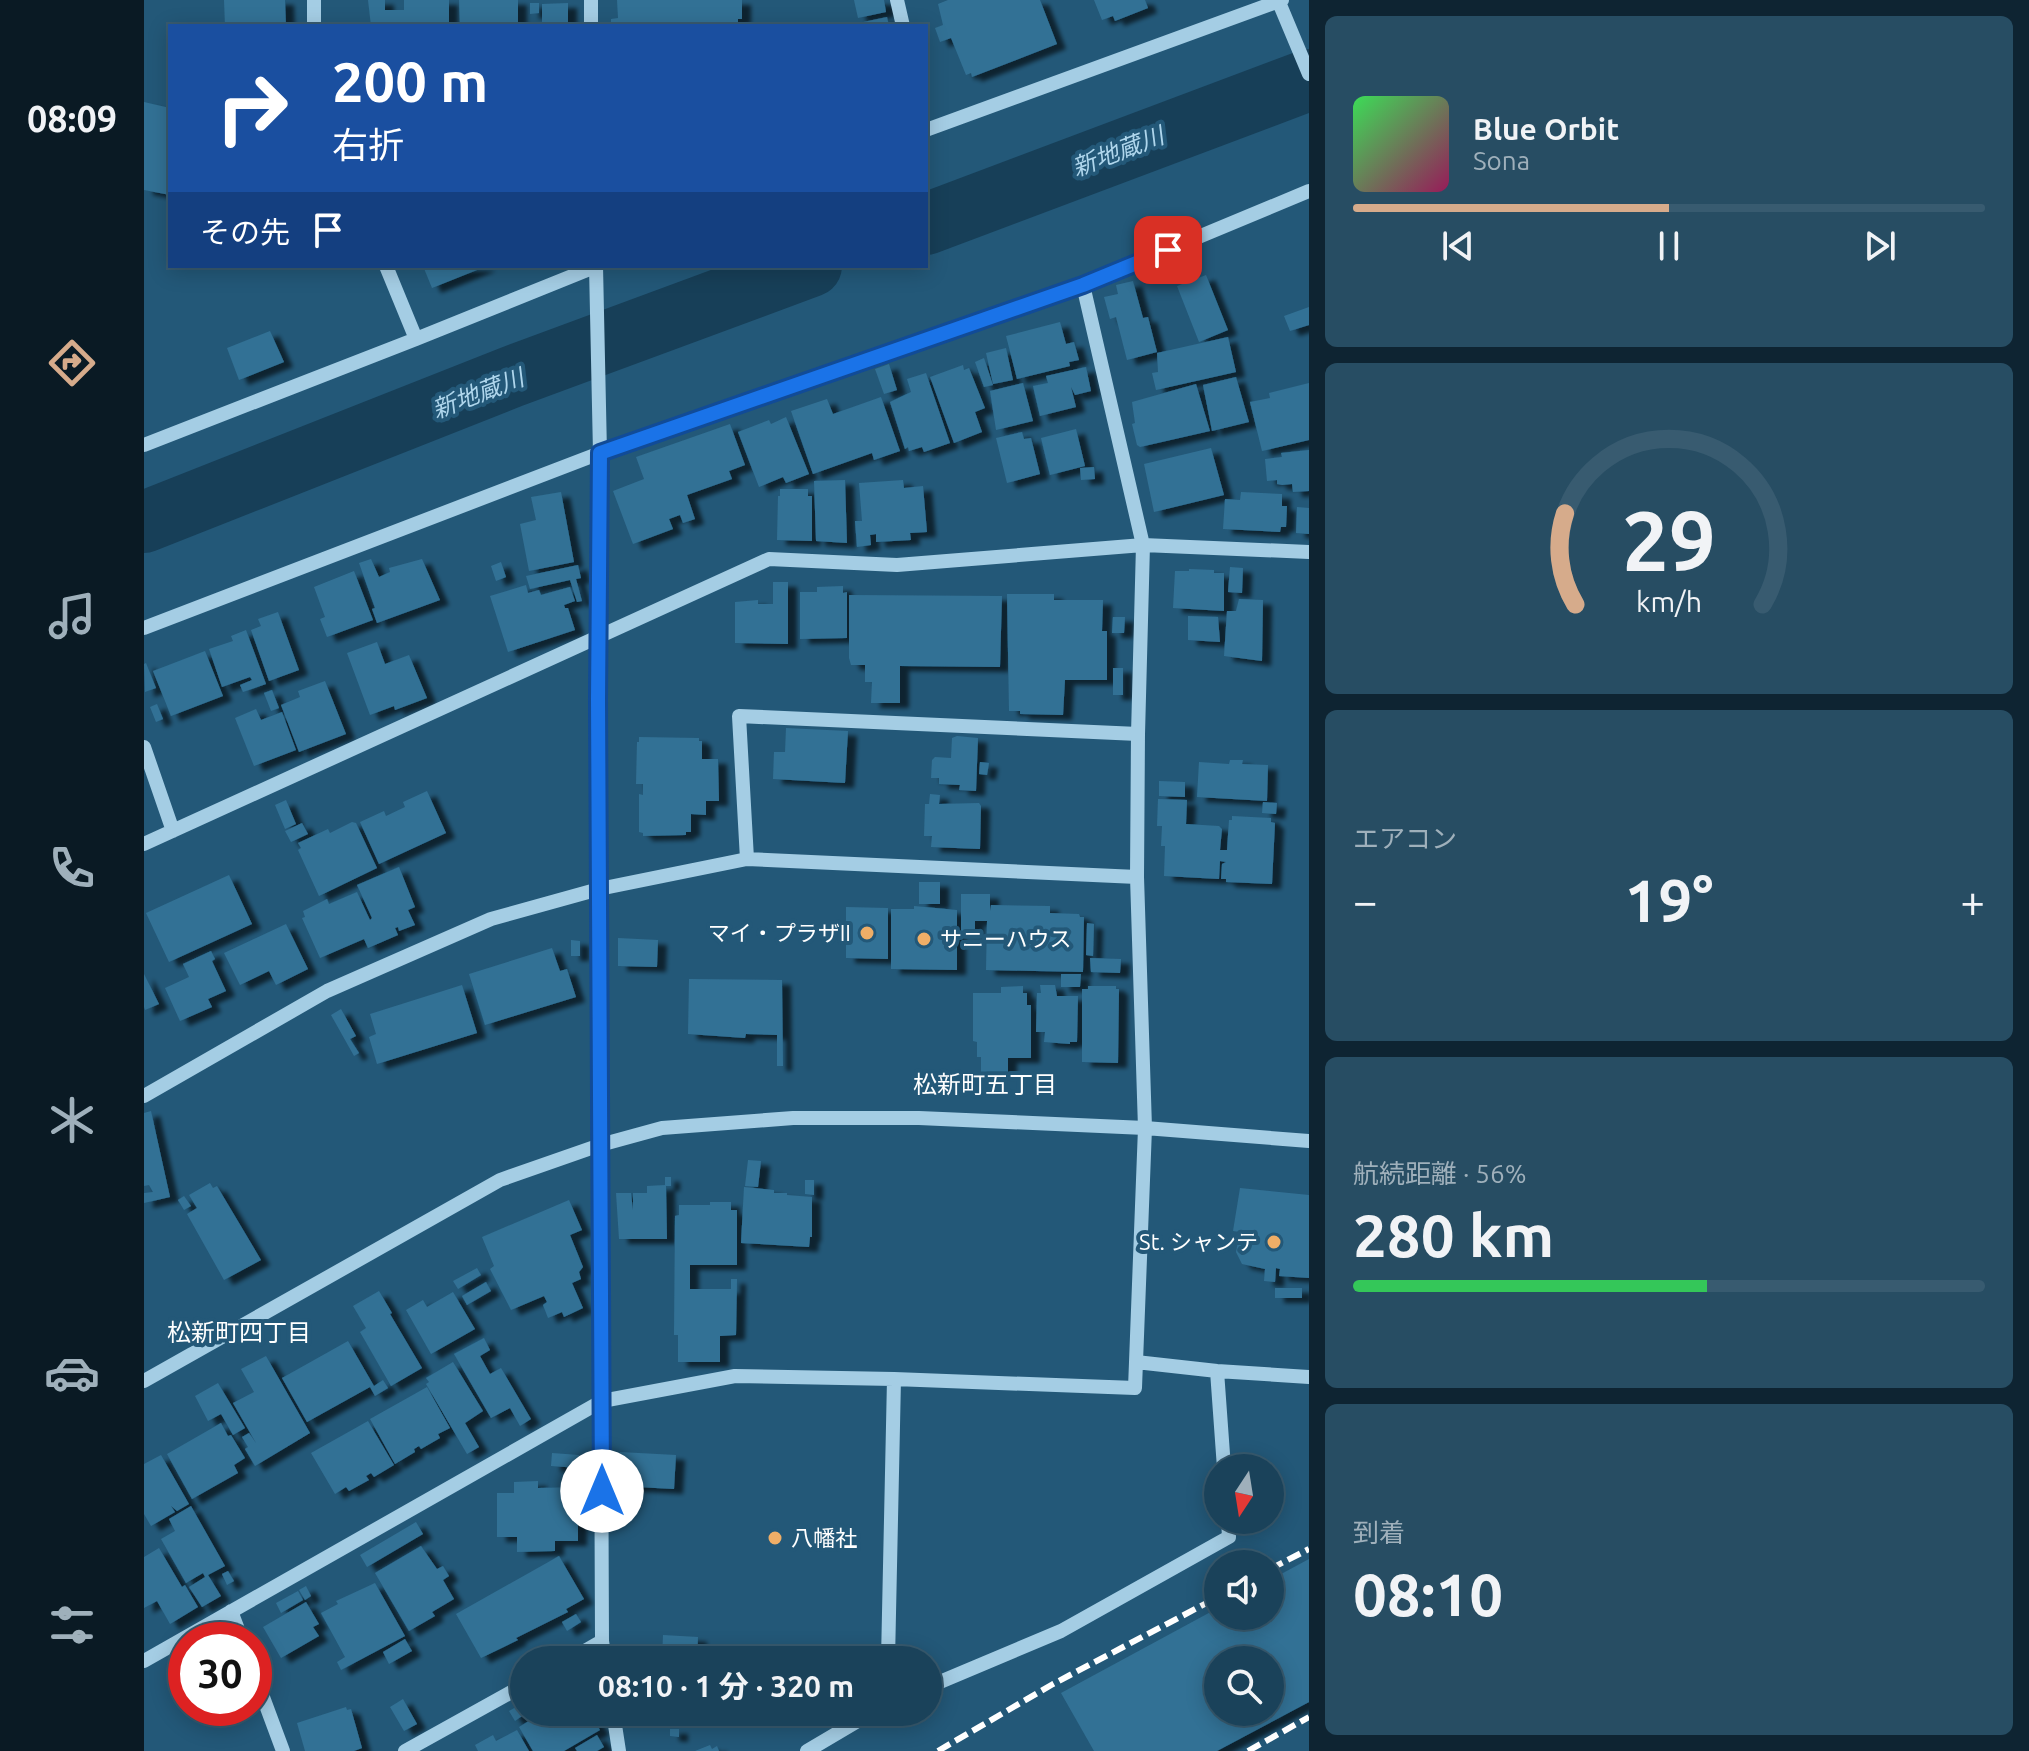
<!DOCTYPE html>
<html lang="ja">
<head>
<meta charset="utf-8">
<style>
	:root { --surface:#1a425a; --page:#274d63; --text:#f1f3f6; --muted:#9fb0bb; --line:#385b70; --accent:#d6ab8b }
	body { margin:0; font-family:Ubuntu,"Noto Sans JP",sans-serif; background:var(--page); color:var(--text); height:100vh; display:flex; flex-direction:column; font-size:30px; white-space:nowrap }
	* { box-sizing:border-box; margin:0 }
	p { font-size:26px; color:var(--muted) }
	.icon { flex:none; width:44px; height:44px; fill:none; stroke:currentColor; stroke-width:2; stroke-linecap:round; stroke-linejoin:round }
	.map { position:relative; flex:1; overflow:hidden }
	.sheet { display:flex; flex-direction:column; gap:16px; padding:16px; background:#0e2432; width:720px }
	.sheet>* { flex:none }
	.banner { position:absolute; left:24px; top:24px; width:760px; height:244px; border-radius:0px; box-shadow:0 4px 20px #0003,0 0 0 2px var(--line); background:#1a4fa0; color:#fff; overflow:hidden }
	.needle { width:52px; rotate:192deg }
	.tools { position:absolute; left:1060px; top:1454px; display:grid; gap:16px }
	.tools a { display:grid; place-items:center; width:80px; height:80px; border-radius:50%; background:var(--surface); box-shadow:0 4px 20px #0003,0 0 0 2px var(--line); font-size:40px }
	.speed { position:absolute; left:24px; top:1622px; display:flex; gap:16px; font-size:40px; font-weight:700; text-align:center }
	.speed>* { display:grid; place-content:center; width:104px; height:104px; border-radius:50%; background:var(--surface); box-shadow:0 4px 20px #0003,0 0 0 2px var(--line); line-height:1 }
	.speed .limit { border:12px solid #d22; background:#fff; color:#111 }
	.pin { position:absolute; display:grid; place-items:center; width:68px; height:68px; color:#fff; margin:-34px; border-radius:16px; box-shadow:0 4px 12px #0006 }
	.me { position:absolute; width:88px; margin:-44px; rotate:0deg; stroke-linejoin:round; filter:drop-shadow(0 0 6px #0008) }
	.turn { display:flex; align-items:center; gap:28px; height:168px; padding:0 32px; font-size:36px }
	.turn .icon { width:104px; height:104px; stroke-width:2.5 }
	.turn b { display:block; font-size:56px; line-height:68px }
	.then { display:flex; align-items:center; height:76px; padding:0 32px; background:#0003; gap:16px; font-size:30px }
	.big { font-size:60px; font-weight:700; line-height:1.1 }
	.sheet .card { flex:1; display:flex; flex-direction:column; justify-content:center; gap:12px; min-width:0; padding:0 28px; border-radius:12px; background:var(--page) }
	.sheet .dial { align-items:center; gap:0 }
	.dial svg { height:208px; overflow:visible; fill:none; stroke:var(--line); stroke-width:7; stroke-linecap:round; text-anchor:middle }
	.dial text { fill:var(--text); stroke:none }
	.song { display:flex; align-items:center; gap:24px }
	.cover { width:96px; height:96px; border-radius:12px; background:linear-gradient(135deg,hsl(130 70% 55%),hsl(330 70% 35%)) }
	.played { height:8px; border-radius:4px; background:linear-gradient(90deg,var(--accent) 50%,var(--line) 50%) }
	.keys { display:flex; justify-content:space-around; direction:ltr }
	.heat { display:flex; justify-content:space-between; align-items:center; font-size:44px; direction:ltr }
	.charge { height:12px; border-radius:6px; background:linear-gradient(90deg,#34c759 56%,var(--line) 0) }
	.trip { position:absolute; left:366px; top:1646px; width:432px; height:80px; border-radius:40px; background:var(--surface); box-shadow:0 4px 20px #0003,0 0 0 2px var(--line); font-weight:700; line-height:80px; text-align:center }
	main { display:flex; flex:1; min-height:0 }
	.tab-bar { display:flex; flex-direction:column; width:144px; justify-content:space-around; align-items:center; background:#0a1a24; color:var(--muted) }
	.tab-bar .icon { width:56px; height:56px }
	.tab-bar .on { color:var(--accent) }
	.tab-bar b { font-size:36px; color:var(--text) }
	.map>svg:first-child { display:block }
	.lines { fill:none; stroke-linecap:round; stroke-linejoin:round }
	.river { stroke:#173f58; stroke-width:62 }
	.building { fill:#327195; fill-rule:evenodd; filter:url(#shadow) }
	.minor { stroke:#a4cde4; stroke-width:14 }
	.rail { stroke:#fff; stroke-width:6; stroke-dasharray:14 6; stroke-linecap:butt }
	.route-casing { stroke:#114b97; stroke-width:20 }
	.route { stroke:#1a73e8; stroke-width:14 }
	.poi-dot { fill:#efae67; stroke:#235878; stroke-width:3 }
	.labels { text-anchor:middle; stroke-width:8; stroke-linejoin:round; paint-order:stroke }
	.poi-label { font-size:22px; fill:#fff; stroke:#235878; text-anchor:end }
	.water-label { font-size:24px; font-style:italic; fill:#afd6ec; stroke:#235878 }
	.neighbourhood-label { font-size:24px; fill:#fff; stroke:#235878 }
</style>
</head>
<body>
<main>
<nav class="tab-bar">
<b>08:09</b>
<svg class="icon on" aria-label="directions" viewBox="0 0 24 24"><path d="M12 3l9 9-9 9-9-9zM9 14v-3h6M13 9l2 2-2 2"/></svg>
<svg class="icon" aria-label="music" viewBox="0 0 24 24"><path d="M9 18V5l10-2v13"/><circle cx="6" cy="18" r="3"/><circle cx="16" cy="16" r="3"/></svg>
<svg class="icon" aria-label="phone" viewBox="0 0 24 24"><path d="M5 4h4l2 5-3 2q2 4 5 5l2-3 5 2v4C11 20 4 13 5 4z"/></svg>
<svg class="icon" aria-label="climate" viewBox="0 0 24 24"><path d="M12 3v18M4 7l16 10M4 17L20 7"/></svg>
<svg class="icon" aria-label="car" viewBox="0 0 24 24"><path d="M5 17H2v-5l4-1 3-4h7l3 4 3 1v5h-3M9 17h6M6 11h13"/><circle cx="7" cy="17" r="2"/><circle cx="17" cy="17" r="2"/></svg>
<svg class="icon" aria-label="filters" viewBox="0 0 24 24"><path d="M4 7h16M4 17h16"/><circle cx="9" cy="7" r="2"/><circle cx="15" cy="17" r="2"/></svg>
</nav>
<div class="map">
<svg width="1165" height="1751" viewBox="0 0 1165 1751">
	<defs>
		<filter id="shadow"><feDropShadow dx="9" dy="5" stdDeviation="2" flood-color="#0009"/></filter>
	</defs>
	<rect width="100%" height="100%" fill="#235878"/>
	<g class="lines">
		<!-- river -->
		<path class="river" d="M782,224L1165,80
			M0,522L367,377L667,266"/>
	</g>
	<!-- building -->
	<path class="building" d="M80,0H141L142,26H81Z
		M224,0H241V10H260V0H305V26H227Z
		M315,0H374V26H316Z
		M473,0H598V19H594V26H467V19L474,18Z
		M710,0H740L742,12L714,18Z
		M804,0H896L913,44L828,77L827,73L822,75L807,38L796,42L791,28L799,25L794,4Z
		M950,0H1001L1004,8L971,21L969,16L958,20Z
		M386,3H395V13L386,14Z
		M424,3V26H398V4Z
		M743,17L745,26H705V25Z
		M194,23H221V26H194Z
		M0,102L26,108V195L0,190Z
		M279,266H343L288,288Z
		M1062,275L1084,330L1055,342L1033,286Z
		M989,281L999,318L1004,317L1013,352L983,360L972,317L966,319L960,297L974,294L972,285Z
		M1165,307V325L1146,331L1140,316Z
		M916,322L922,344L930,342L935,360L925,362L926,366L873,379L862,336Z
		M126,331L140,362L95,380L83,348Z
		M1084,337L1092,372L1012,390L1008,373L1014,372L1013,353Z
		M862,348L869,380L849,384L842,353Z
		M840,358L849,385L840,387L831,362Z
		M745,364L753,390L740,394L731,369Z
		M819,365L820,370L825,368L841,408L831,412L838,432L810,443L786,377Z
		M942,367L947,391L931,395L927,387L932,407L896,416L889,386L904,383L902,376Z
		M782,373L806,443L780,452L778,447L765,451L764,447L761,449L746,402L767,392L763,379Z
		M1092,377L1105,422L1068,431L1059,385Z
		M879,383L889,421L852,430L846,391Z
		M1165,383V440L1118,451L1106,402L1126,398L1125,393Z
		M1052,384L1066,431L996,447L993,445L988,424L991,423L988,402Z
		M737,397L756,451L730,460L728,453L669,474L647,411L683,399L689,414Z
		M642,417L665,474L642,483L639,477L615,487L594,432L625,420L627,424Z
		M586,424L601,465L585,471L588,479L543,495L551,519L539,523L536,515L525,519L529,529L489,544L469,491L500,479L492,457Z
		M932,429L941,466L906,475L897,438Z
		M878,432L880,439L887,438L896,474L863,483L852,438Z
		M1067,448L1080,495L1010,512L1000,464Z
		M1165,450V491L1149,492L1148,484L1138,485L1133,484V480L1123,481L1121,459L1138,457L1137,453Z
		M950,467L951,479L937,480L936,468Z
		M701,480L703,543L672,541L670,481Z
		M759,480L760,488L779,486L783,532L766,533L767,540L732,542V534L726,535L727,545L713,547L711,521H718L715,483Z
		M636,489H664V496H668V541L633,540L634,496H636Z
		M417,492L430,562L385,571L376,524L392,520L387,497Z
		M1097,492L1138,494V506H1143L1142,527H1137L1136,532L1079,529L1081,499L1096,500Z
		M1153,507L1165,508V534L1152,533Z
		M227,559L235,577L246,572L245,568L278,559L296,600L233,623L228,609L231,608L215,563Z
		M357,562L362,577L352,581L347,566Z
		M434,565L437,578L432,579L438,601L433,602L426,580L386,589L382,576Z
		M1086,567L1099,568L1098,593L1084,592Z
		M1045,569L1070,570V573H1080V611L1029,608L1031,571H1045Z
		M210,571L229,620L183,637L176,619L181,617L170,587Z
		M629,582H644V644L591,643V602L614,600V604H629Z
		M382,585L384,593L395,590L397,595L426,587L431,601L420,605L421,608H424L431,630L364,652L346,596Z
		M699,586V593L703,592V638L656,639V592H673V587Z
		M863,594H910V600H959L958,631H963V680H921L919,715L876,714V711H865Z
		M705,595L858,596L856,667L756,666V703H727L728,682H721V665H707L705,658Z
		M1095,599L1119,600L1118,661L1080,656L1083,611H1092Z
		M134,612L155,670L125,681L107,630L117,626L114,619Z
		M1044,616L1074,617L1076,642L1044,640Z
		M969,617H981L980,633H968Z
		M102,630L122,684L99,692L96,685L108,680L106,677L78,687L65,649L89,641L87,636Z
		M233,642L241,664L265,655L283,698L251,710L250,706L226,715L203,653Z
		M61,651L79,696L27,716L9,671Z
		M2,663L12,688L1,692L0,664Z
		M969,668H979V695H969Z
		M181,681L202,734L155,752L137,705L156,697L154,691Z
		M128,690L135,708L127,711L120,693Z
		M13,704L19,719L12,722L6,707Z
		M112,709L117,720L138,712L152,750L110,766L91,718Z
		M642,728L704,731L701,783L629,779L630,752H641Z
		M813,736L834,738L832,791L815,790L816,785L795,784V778H787L788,760L791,757L807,758L808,738Z
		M495,737L555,738V741H558V759H574L575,801H562V815L547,814V832H542V835L499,836V833L495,832V794L499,795V784H492L493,742H495Z
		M1086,760H1099L1098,764L1124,765L1123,801L1053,797L1055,762L1085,764Z
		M836,762L845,763L843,775L835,774Z
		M1015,781L1041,782V797L1015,796Z
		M283,791L302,833L235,864L216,822L240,811L242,816L261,807L259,802Z
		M786,794L796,795L795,804L835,803L837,806L836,849L787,847L788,836H780L781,804H785Z
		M1014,799L1043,800L1042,824L1075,826L1078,829L1076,850H1083L1085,820H1088V816L1127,818V822L1131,823L1128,884L1082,882V879H1077L1078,864L1082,862L1076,861L1075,879L1020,876L1021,846H1017L1018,826H1013Z
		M142,800L152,824L141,829L131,805Z
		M1119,802L1133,803L1132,814L1118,813Z
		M208,822L212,823L233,868L175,896L154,850L157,848L154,843L184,829L186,833Z
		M158,823L164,834L147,842L141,831Z
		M255,867L271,907L264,910L271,925L255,931L254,927L251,928L254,935L224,948L220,939L176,958L158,918L161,917L159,911L183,899L185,904L213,892L226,920L228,918L213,885Z
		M85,875L108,924L25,962L2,913Z
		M775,882H796V904H775Z
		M817,894H846V911L847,905L906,906V913L935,914L936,917H940L939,972L842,970L843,921H831V932H817Z
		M770,906L813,910V970L747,969V909H770Z
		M702,907L744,908V959L702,958Z
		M943,923L950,924L949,956L942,955Z
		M142,924L164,969L132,985L125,971L96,985L80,953Z
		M474,938L514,940L513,967L474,966Z
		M427,940L436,941V956H427Z
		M408,948L416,971L423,969L432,997L341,1025L325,974Z
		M67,951L71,959L68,961L82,991L64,999L68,1007L36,1021L21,988L45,977L39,964Z
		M946,958L977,959L976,973L947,972Z
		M0,974L15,1004L1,1010L0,1007Z
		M917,974H937L936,987H917Z
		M545,979L638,980L639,1066H633V1035L602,1034L601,1038L544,1034Z
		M318,985L333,1033L233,1064L225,1037L232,1034L226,1014Z
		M896,985H911L913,996H934L933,1042H926V1044L900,1042L901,1032H892L893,993H897Z
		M879,986V993H883V1005H887V1058H864V1072H837V1057H833V1042L829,1041V993H857V987Z
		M944,986H972V989H975L974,1063L938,1062V989H944Z
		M197,1009L212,1036L206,1039L215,1053L210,1056L187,1015Z
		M7,1111L26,1197L0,1203V1193L9,1192L5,1185L0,1186V1113Z
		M604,1160L617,1161L614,1187L601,1186Z
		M521,1177H527V1186H522L523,1239H475L472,1193H487L489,1210V1193H503V1186L521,1185Z
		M661,1180H670V1195L661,1194Z
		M66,1183L69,1188L73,1186L117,1260L80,1280L43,1214L53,1208L45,1195Z
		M600,1187L630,1190V1193H643V1195L668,1197V1237H666L665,1247L597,1243Z
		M1096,1188L1165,1195V1278L1135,1276L1136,1269L1132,1268L1131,1282L1120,1281L1121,1269L1098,1264L1092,1252L1096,1232L1089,1231Z
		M40,1196L47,1206L40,1210L34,1200Z
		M425,1200L438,1230L426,1235L439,1267L435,1272L437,1279L428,1283L439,1308L420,1317L418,1312L404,1318L399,1305L403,1302L400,1296L367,1310L346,1269L350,1266L338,1237Z
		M566,1202H587V1210H593V1265H546V1289H587V1279H593L592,1335L576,1336V1362H534V1335H530L531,1216L535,1215V1205H566Z
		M333,1268L337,1275L314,1289L309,1281Z
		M342,1282L347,1291L323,1305L318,1296Z
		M1131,1288H1158V1298H1131Z
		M235,1291L248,1313L246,1314L278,1368L247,1386L216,1332L222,1328L209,1306Z
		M309,1292L331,1329L287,1354L262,1310L279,1300L283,1307Z
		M340,1338L346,1350L336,1356L346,1374L357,1368L387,1419L376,1426L366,1408L347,1418L310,1354Z
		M204,1341L230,1386L239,1380L244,1388L231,1396L226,1387L163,1422L138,1378Z
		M122,1356L166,1433L111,1466L101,1449L104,1447L98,1437L105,1433L112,1443L89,1403L110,1392L97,1369Z
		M309,1362L339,1411L321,1423L335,1447L323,1454L282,1384L285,1382L282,1378Z
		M74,1383L101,1428L89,1435L77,1414L64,1421L51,1396Z
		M283,1387L306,1428L294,1434L296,1438L277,1449L275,1446L270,1449L271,1452L251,1464L226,1419Z
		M224,1421L250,1465L230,1477L227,1473L222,1476L225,1480L205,1491L202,1487L191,1494L167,1453Z
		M77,1423L84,1436L87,1435L101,1458L90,1465L94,1473L48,1499L23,1454Z
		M476,1452L532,1455L530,1489L474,1486Z
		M408,1453L435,1455L434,1468L407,1466Z
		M17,1455L45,1504L33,1511L27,1506L31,1512L7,1526L0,1514V1464Z
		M394,1481V1488L434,1487V1541H411V1551L373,1552V1537H353V1493H370V1482Z
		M47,1506L81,1566L64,1575L77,1596L58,1607L45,1587L61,1577L59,1573L42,1583L17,1539L31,1531L25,1519Z
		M272,1522L279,1534L223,1567L216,1555Z
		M277,1546L293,1569L299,1566L305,1576L299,1580L310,1599L288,1612L291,1616L265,1631L231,1573Z
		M15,1548L38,1587L41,1585L54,1607L26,1624L13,1601L0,1608V1557Z
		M415,1556L440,1599L422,1609L424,1612L372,1638L374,1640L337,1658L312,1614Z
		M1165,1559V1702L1073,1751H950L917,1693L1074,1608V1616H1126V1580ZM1074,1660H1126V1712H1074Z
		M84,1571L90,1581L83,1585L78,1574Z
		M231,1583L261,1636L197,1670L193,1662L201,1657L177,1613L194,1604L192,1601Z
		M162,1586L167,1596L161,1600L155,1590Z
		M154,1591L159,1600L137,1613L132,1603Z
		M162,1602L175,1624L169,1627L175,1636L137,1658L119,1627Z
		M432,1614L437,1622L423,1631L418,1622Z
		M519,1635L554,1637L553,1660H518Z
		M261,1639L268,1651L245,1664L239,1652Z
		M487,1655H502L503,1660H487Z
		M259,1699L273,1724L260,1731L246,1707Z
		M202,1707L203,1710L207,1709L218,1748L210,1751H161L153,1723Z
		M372,1707L378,1716L371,1721L365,1711Z
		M391,1712H445L456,1730L420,1751H389L375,1727L388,1719L386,1715Z
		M526,1729H535V1737L526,1736Z
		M373,1730L385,1751H334L331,1745L349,1735L352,1741Z
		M453,1735L460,1747L453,1751H433L431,1748Z
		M566,1745L568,1749L573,1746L575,1751H551Z"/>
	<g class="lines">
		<!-- minor -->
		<path class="minor" d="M170,0V26
			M447,0V26
			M753,0L759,26
			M1134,0L1165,74
			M782,130L1138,0
			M242,266L272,339
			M452,266L456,453L454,637L458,1641L461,1660
			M939,285L999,545L994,734L993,877
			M0,445L272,339L453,266
			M0,628L456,453L939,285L1165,191
			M0,747L29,831
			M0,844L625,559L753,565L999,545L1165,552
			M603,859L595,716L994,734
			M0,1096L183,991L347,919L455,889L603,859L993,877L1001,1128L991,1388L750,1379L591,1376L458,1401L0,1661
			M992,1362L1073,1371L1165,1377
			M1073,1371L1080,1468
			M0,1381L356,1180L456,1145L518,1128L649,1118H775L1001,1128L1165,1141
			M87,1611L98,1640
			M425,1660L458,1641
			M744,1660L750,1379
			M110,1673L139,1751
			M784,1687L917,1631L1085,1537L1084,1520
			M469,1712L475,1751
			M261,1751L380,1685
			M663,1751L729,1712"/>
		<!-- rail -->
		<path class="rail" d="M1126,1569L1165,1549
			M794,1751L909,1684L1074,1597
			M1104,1751L1165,1717"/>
	</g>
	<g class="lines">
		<defs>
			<path id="route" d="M458,1491L454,700L456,453L939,285L1024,250"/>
		</defs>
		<!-- route casing -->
		<use href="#route" class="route-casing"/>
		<!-- route -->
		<use href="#route" class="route"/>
	</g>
	<!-- markers -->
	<g class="poi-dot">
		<circle cx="723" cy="933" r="8"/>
		<circle cx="780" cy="939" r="8"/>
		<circle cx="1130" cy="1242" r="8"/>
		<circle cx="631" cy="1538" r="8"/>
	</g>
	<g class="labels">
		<!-- poi labels -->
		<g class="poi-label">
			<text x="707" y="941">マイ・プラザII</text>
			<text x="796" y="947" text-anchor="start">サニーハウス</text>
			<text x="1114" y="1250">St. シャンテ</text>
			<text x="647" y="1546" text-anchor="start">八幡社</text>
		</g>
		<!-- water labels -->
		<g class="water-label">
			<text transform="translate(974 152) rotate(-21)" y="8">新地蔵川</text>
			<text transform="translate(334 394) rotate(-21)" y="8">新地蔵川</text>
		</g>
		<!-- neighbourhood labels -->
		<g class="neighbourhood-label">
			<text x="841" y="1093">松新町五丁目</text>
			<text x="95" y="1341">松新町四丁目</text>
		</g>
	</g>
</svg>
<div class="tools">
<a><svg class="needle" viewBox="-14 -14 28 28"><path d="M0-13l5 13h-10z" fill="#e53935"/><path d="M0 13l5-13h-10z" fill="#9fb0bb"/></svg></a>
<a><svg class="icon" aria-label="sound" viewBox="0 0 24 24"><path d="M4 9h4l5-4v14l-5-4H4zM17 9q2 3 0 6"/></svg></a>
<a><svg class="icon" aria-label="search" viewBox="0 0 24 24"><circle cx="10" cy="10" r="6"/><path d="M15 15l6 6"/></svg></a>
</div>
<div class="speed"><div class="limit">30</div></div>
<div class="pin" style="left:1024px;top:250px;background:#d93025"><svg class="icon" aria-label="arrive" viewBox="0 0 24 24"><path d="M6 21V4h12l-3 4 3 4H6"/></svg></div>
<svg class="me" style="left:458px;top:1491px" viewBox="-20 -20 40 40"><circle r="19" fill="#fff"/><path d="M0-13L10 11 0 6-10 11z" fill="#1a73e8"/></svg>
<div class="trip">08:10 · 1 分 · 320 m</div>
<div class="banner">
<div class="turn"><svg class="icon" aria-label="right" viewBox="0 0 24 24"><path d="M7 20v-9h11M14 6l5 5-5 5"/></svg><div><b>200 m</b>右折</div></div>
<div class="then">その先<svg class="icon" aria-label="arrive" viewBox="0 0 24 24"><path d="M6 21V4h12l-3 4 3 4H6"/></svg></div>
</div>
</div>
<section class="sheet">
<div class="card">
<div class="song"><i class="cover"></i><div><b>Blue Orbit</b><p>Sona</p></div></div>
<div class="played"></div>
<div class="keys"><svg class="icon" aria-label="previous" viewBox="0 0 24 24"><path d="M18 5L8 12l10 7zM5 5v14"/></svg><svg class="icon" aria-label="pause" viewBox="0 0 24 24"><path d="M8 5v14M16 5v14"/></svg><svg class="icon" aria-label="next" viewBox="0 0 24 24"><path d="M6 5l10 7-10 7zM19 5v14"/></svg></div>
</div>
<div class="card dial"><svg viewBox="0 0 100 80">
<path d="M14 69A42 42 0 1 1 86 69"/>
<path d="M14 69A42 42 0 0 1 10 34" stroke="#d6ab8b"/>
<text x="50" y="56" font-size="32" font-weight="700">29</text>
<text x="50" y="72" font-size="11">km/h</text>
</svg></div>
<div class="card"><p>エアコン</p>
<div class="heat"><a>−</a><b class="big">19°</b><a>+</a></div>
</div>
<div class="card"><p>航続距離 · 56%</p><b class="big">280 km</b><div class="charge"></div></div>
<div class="card"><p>到着</p><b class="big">08:10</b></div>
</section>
</main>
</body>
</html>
